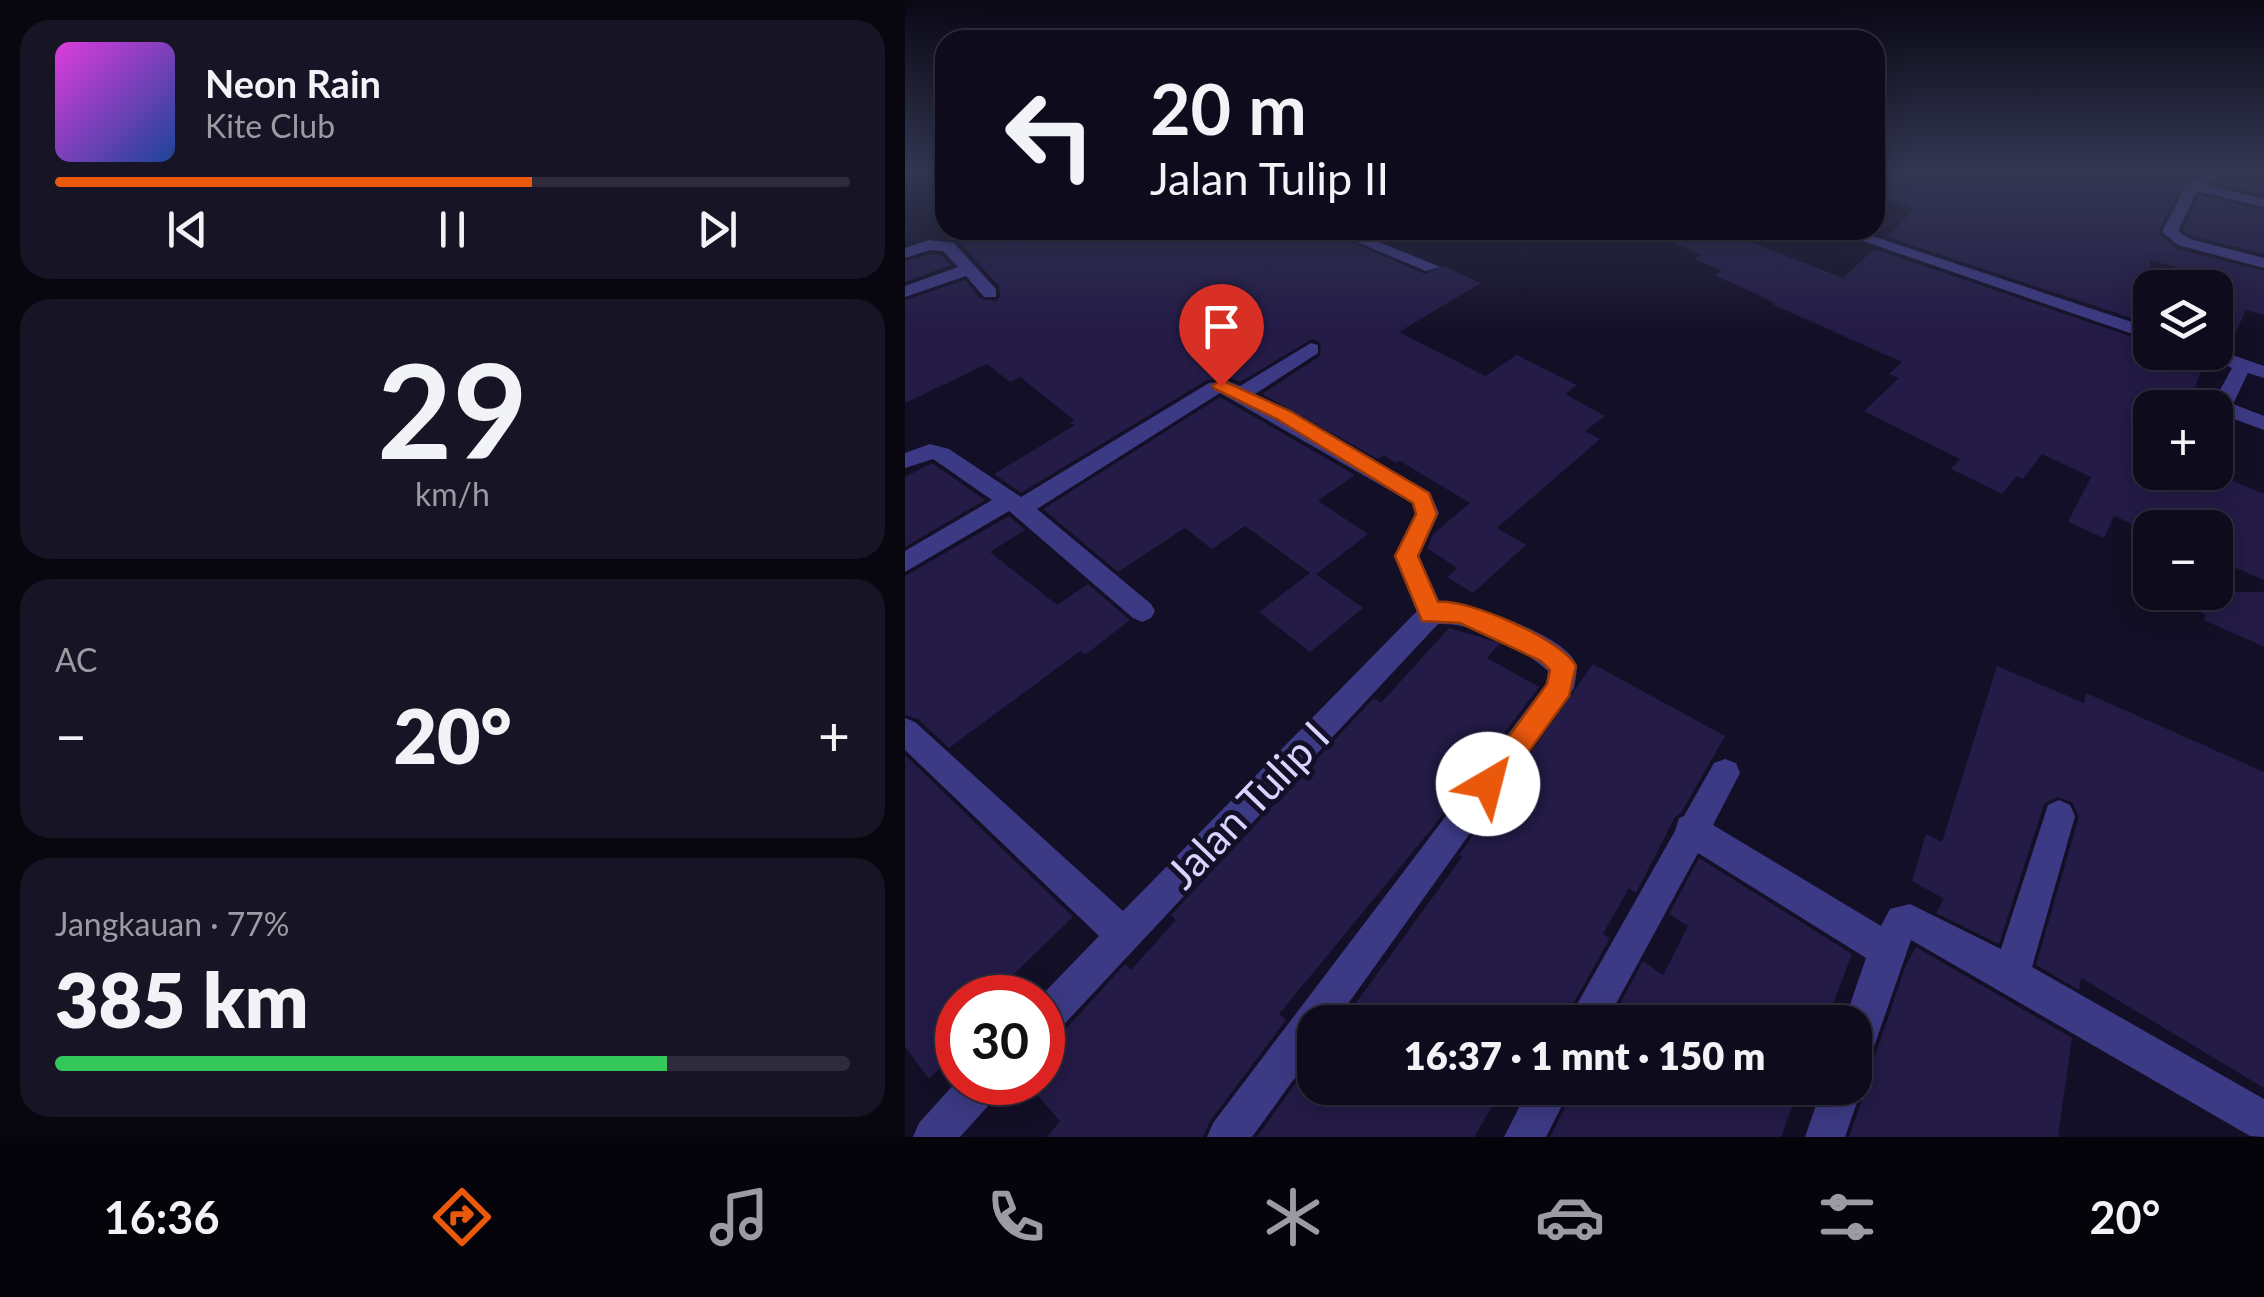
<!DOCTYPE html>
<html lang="id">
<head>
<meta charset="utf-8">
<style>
	:root { --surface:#0e0b1c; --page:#171425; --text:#f1f3f6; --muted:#9b9ba3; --line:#2e2b3b; --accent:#ea580c }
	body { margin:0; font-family:Lato,sans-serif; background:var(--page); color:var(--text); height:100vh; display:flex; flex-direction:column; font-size:38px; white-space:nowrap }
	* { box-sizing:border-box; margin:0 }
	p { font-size:32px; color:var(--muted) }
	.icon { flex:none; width:55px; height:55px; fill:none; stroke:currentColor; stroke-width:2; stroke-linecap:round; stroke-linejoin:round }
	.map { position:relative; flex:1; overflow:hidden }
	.sheet { display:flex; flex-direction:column; gap:20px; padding:20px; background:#08060f; width:905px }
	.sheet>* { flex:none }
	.top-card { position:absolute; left:30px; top:30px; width:950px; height:210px; border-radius:30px; box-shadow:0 5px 25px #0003,0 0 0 2px var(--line); background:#0e0b1c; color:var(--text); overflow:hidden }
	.buttons { position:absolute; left:1228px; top:270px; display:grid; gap:20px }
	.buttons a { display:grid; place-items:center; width:100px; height:100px; border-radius:20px; background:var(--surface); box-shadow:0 5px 25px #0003,0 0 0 2px var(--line); font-size:50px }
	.speed { position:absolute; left:30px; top:975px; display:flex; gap:20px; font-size:50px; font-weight:700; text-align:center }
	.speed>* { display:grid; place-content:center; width:130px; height:130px; border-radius:50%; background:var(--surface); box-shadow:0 5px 25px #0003,0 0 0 2px var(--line); line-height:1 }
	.speed .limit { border:15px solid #d22; background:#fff; color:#111 }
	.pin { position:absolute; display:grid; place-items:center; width:85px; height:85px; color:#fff; margin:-102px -42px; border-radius:50% 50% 50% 0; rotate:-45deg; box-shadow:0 0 10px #0007 }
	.pin .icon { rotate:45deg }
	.me { position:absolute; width:110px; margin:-55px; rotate:37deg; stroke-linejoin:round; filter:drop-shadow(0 0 8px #0008) }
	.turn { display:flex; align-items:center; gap:35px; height:210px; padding:0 50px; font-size:45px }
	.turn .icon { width:130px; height:130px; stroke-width:2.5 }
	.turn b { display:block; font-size:70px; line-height:85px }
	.big { font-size:75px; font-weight:800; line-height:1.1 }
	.sheet .widget { flex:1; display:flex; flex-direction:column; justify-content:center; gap:15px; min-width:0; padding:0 35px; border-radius:30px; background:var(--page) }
	.sheet .dial { align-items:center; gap:0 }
	.dial b { font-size:130px; line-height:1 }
	.song { display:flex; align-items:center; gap:30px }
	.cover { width:120px; height:120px; border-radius:15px; background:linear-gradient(135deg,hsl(300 70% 55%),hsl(220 70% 35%)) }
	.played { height:10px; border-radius:5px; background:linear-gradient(90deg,var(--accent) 60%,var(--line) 60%) }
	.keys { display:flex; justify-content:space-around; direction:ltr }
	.heat { display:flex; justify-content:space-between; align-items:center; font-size:55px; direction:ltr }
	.charge { height:15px; border-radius:8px; background:linear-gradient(90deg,#34c759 77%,var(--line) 0) }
	.trip { position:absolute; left:392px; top:1005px; width:575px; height:100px; border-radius:30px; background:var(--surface); box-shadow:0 5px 25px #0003,0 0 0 2px var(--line); font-weight:800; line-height:100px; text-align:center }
	.tabs { display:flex; height:160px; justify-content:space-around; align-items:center; background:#06040b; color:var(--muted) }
	.tabs .icon { width:70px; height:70px }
	.tabs .current { color:var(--accent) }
	.tabs b { font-size:45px; color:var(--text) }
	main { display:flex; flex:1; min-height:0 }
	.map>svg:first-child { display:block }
	.building { fill:#241b47 }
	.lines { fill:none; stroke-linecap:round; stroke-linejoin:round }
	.minor { fill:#3d3a85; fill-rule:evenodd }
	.route { fill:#ea580c; stroke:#983908; stroke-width:2.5 }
	.labels { text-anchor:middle; stroke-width:10; stroke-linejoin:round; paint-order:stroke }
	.near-street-label { font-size:42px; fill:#d9d4ff; stroke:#130f26 }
</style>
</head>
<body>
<main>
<section class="sheet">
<div class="widget">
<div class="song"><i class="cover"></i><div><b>Neon Rain</b><p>Kite Club</p></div></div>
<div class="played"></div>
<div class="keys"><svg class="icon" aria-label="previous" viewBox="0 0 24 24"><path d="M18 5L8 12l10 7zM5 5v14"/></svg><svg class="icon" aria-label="pause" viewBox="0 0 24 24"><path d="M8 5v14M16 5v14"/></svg><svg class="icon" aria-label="next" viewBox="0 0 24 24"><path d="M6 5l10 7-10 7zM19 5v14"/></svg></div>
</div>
<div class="widget dial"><b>29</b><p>km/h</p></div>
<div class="widget"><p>AC</p>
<div class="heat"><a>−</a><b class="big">20°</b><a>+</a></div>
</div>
<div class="widget"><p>Jangkauan · 77%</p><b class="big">385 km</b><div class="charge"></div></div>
</section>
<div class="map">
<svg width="1359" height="1137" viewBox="0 0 1359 1137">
	<rect width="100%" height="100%" fill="#130f26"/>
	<!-- building -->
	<path class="building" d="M970,171H1297L1279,181L1253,233L1272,249L1359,271V315L1341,310L1323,350L1310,346V278L1245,260V324L982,237L1010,208L975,198L970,190Z
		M1323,171H1359V195L1309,183Z
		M1294,195L1359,210V254L1287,236L1278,230Z
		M43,230H419L520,274L538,266L576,283L494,332L580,376L612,355L672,385L660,394L700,416L680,431L695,439L592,528L621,545L568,593L542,577L552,568L522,548L528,534L565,503L495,461L491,463L479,455L473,459L357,394L415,356L416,343L407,339L335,382L323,377L302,380L116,493L89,474L170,425L165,423L169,420L115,377L105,382L82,364L0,403V300L60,280L76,299L91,301L95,297L94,286Z
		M739,230H816L938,278L969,249L1245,343V352H1287L1299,360L1284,408H1245V472H1306L1359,494V580L1310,559V528H1236L1209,516L1199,538L1163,522L1186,477L1137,454L1118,479L1112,476L1097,494L1046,469L1055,459L959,411L994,378L984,374L997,362L867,304L870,303L810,275L817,271L790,259L796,255Z
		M25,254L36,255L46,265L0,282V261Z
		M315,397L450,475L413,501L463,534L411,574L458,608L405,652L354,612L405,573L340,526L307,549L280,528L213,572L138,509Z
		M27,463L80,500L0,547V477Z
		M104,516L120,530L85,552L152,605L183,584L225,620L180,655L175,651L44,748L13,719L0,715V576Z
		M1250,592H1359V647L1299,620L1301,615Z
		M544,628L595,643L582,658L634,687L524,832L374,1014L381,1020L305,1121L298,1137H142L155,1121L121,1082H138V1054L220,964L226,970L271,920L266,915L469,698L476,703Z
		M688,664L820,736L776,813L770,817L731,893L724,888L698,934L705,938L658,1022H437L557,857L554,855Z
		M1092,666L1179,703L1181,693L1359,772V1088L1176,978L1174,990L1131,965L1174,817L1167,802L1152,797L1139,804L1094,944L1031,913L1039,899L1007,881L1021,834L1037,842Z
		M0,755L168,917L84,998H52V1051L24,1079L0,1047Z
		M794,858L947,954L921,1022H705L738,961L758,975L783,926L764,914Z
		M1011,947L1167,1038L1153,1137H944L961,1089L956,1078L959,1067L968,1062L1001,965Z
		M410,1056V1088H598L569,1137H352Z
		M670,1088H894L876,1137H645Z"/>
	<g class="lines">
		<!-- minor -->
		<path class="minor" d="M1304,171H1320L1300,185L1359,199V207L1292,191L1273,231L1285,239L1359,258V268L1273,245L1257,232L1282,183Z
			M423,230H445L535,267L521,271Z
			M926,230H949L1245,328V340Z
			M24,240L49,243L91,289V297H79L61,276L0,297V286L53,267L38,251L25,250L0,258V248Z
			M406,343L413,345V353L350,394L525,492L534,513L514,556L535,603C564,603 661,635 671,664C673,671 670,681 669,688L430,1022H410V1050L347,1137H302L308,1123L641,684L643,671C615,647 571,622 533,624L151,1033L138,1039V998H134L194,936L0,750V718L10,722L218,911L512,611L490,556L510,513L507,503L315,393L132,509L246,604L250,611L246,618L237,622L228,618L104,511L0,572V551L87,500L28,459L0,468V453L25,444L44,449L116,497L304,383L323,381L335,386Z
			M1310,349L1359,366V378L1343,373L1328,404L1359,416V430L1321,416L1310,425V408H1305L1327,368L1291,352H1310Z
			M820,759L831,763L835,773L808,825L976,926L985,909L1005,904L1096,949L1143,805L1154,800L1165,805L1170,816L1127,967L1359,1099V1137L1345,1136L1006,940L964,1061L950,1066V1022H939L961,958L793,853L701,1022H662L770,831L774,818L779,816L809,763Z
			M950,1074L957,1088L940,1137H900L917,1088H950Z
			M52,1081L98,1082L92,1096L55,1137H8L14,1123Z
			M624,1088H666L641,1137H599Z"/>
	</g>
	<!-- sky -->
	<linearGradient id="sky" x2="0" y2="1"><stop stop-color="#0a0815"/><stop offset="0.52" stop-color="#333752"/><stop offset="1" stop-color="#333752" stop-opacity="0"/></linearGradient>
	<rect width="1359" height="330" fill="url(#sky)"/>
	<!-- route -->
	<path class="route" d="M316,380L385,411L524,493L532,514L513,556L533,602C562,598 658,640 671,666L664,696L593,794L583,798L573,794L569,784L642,684L645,670L636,661L555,623L517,621L490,556L511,514L508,503L372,419L310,389L307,386Z"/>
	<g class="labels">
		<!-- near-street labels -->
		<g class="near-street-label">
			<text transform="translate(343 805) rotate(-46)" y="15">Jalan Tulip I</text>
		</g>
	</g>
</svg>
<div class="buttons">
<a><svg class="icon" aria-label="layers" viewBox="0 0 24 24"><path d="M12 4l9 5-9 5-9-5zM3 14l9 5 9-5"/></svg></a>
<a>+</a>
<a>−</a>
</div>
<div class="speed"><div class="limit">30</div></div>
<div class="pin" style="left:316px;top:386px;background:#d93025"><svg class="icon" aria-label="arrive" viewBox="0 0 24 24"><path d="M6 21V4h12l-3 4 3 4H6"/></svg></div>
<svg class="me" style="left:583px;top:784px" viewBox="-20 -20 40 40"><circle r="19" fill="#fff"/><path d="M0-13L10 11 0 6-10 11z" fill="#ea580c"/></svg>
<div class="trip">16:37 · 1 mnt · 150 m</div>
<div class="top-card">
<div class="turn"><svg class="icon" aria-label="left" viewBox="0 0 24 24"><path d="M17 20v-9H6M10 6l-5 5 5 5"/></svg><div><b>20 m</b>Jalan Tulip II</div></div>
</div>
</div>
</main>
<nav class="tabs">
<b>16:36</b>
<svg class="icon current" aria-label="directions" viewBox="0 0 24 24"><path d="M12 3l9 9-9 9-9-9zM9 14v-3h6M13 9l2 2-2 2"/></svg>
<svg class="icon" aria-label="music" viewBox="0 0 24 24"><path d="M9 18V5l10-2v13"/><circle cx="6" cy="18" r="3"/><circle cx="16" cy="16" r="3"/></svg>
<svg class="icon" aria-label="phone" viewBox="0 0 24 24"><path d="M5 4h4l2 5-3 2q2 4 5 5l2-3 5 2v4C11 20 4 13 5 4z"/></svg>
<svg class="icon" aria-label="climate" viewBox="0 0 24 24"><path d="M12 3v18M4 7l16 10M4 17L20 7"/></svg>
<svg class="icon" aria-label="car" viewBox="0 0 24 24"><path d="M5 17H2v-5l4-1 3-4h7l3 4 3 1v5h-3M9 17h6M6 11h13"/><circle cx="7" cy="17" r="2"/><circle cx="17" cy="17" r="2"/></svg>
<svg class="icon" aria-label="filters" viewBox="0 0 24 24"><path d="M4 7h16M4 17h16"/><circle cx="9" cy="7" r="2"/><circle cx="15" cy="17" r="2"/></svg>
<b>20°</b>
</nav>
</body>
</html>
